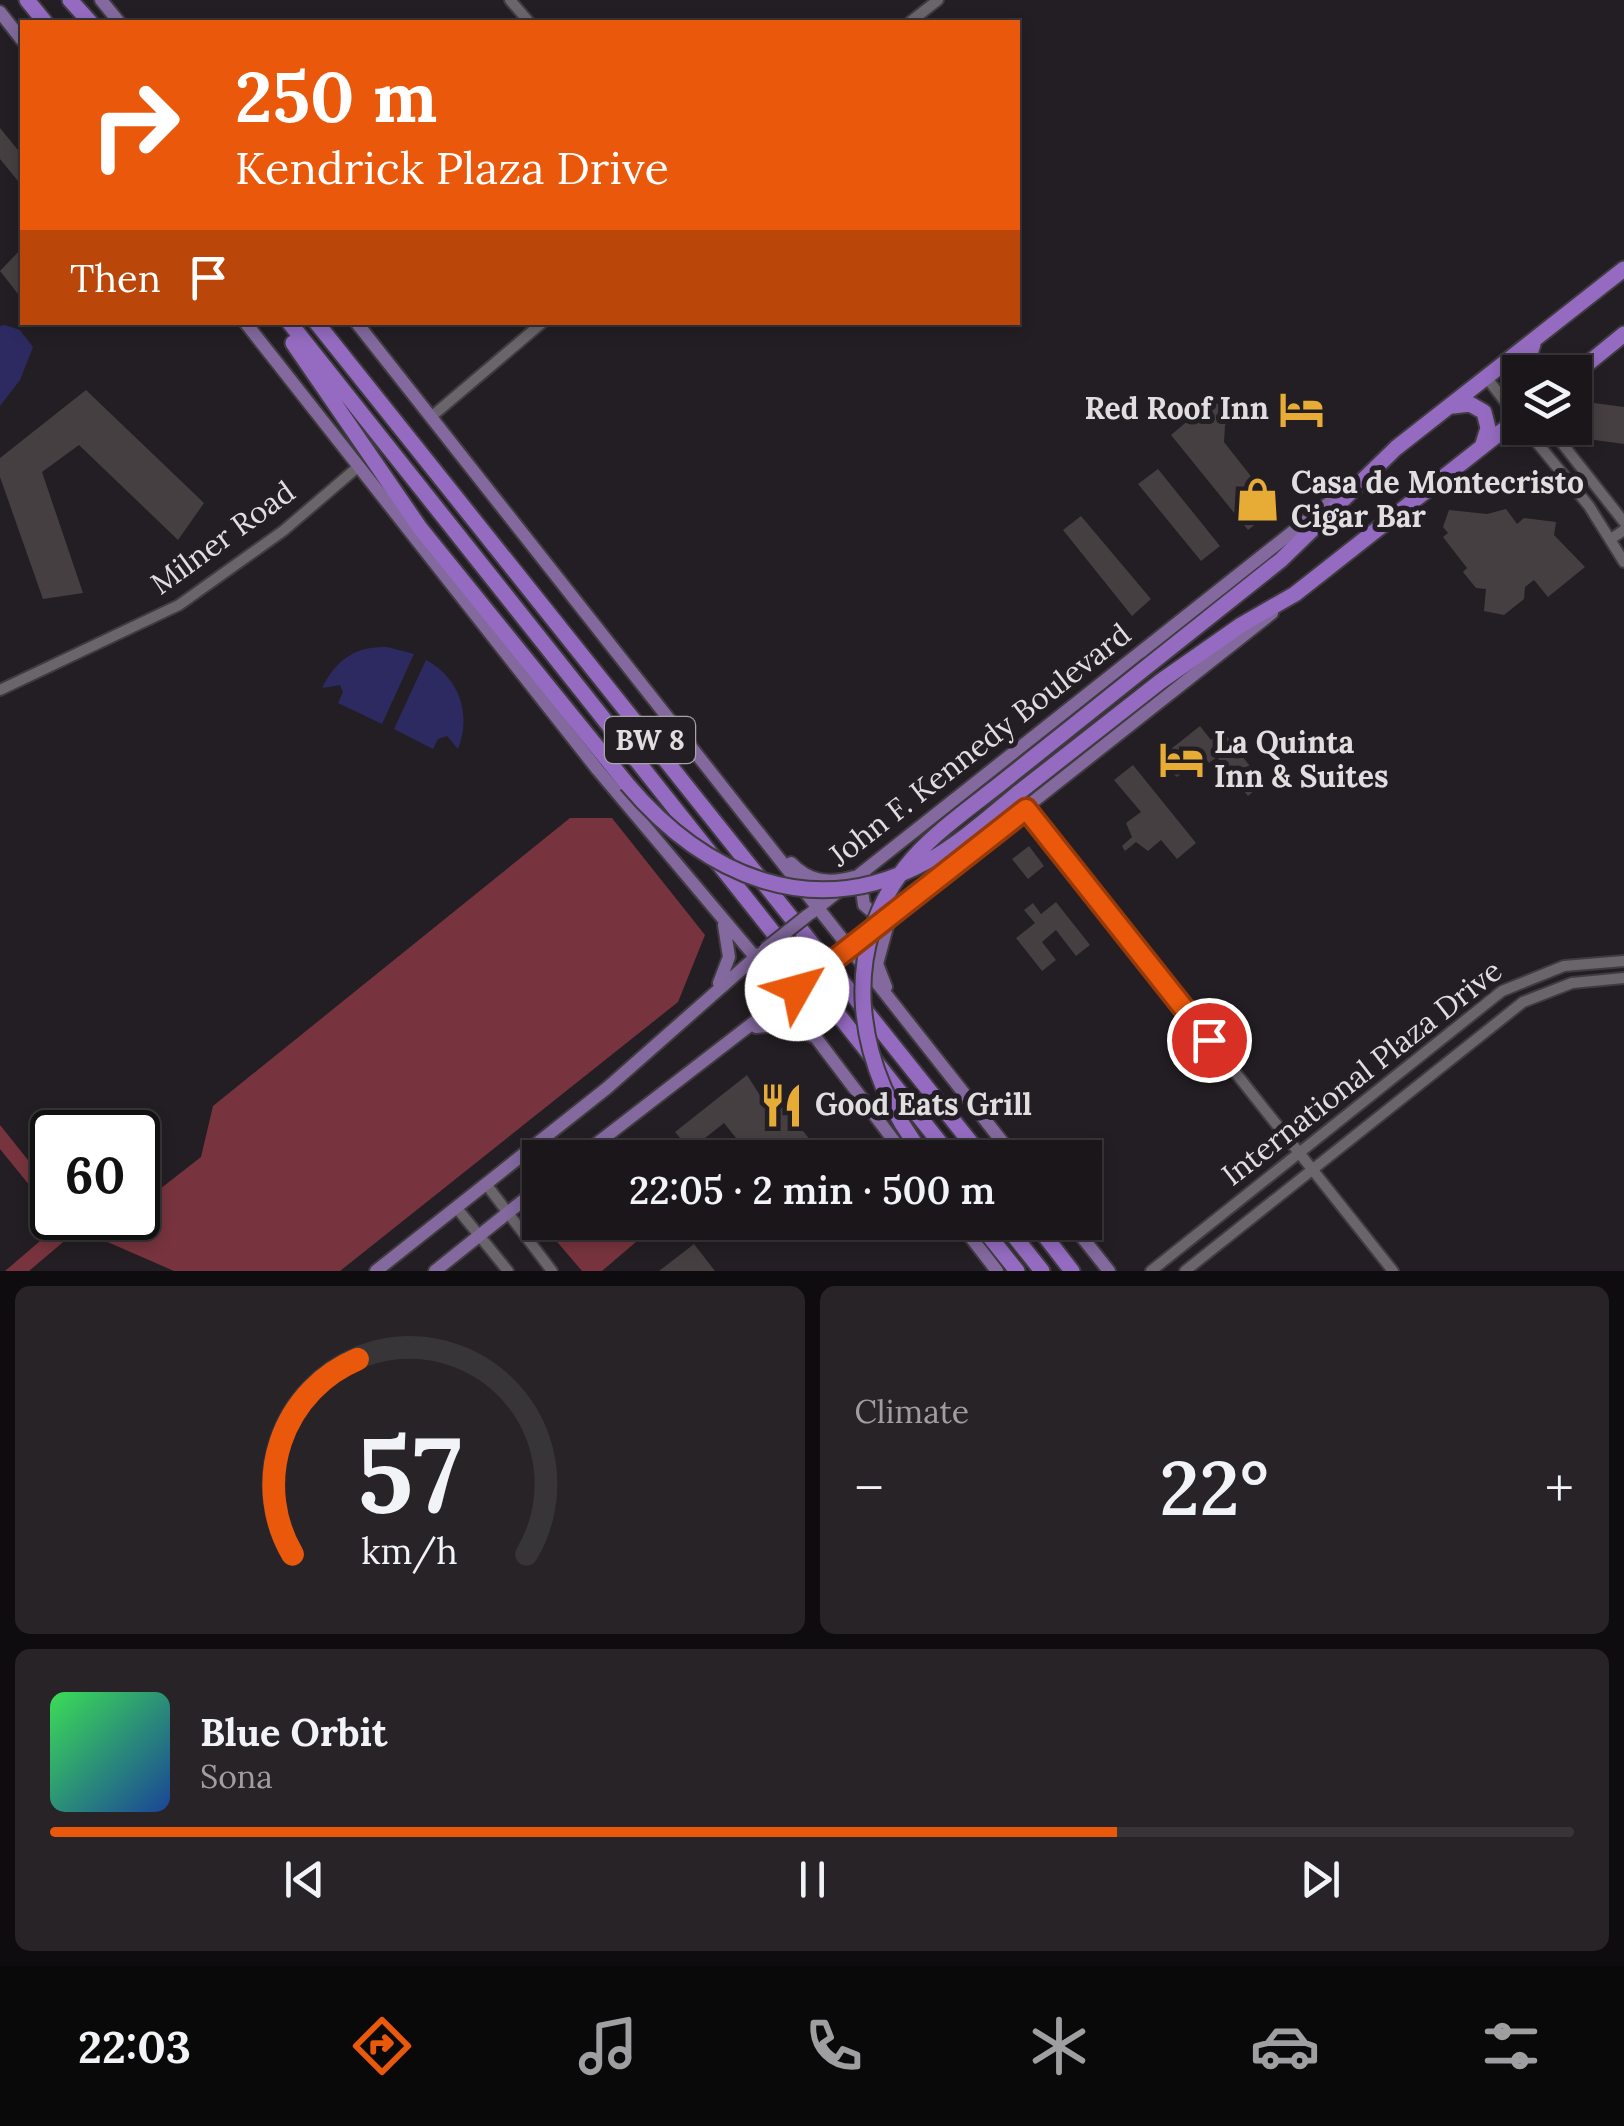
<!DOCTYPE html>
<html lang="en">
<head>
<meta charset="utf-8">
<style>
	:root { --surface:#1a161a; --page:#272327; --text:#f1f3f6; --muted:#9f9fa2; --line:#383539; --accent:#ea580c }
	body { margin:0; font-family:Lora,serif; background:var(--page); color:var(--text); height:100vh; display:flex; flex-direction:column; font-size:38px; white-space:nowrap }
	* { box-sizing:border-box; margin:0 }
	p { font-size:32px; color:var(--muted) }
	.icon { flex:none; width:55px; height:55px; fill:none; stroke:currentColor; stroke-width:2; stroke-linecap:round; stroke-linejoin:round }
	.map { position:relative; height:1271px; overflow:hidden }
	.side { display:flex; flex-direction:column; gap:15px; padding:15px; background:#0e0c0e; flex:1 }
	.side>* { flex:none }
	.top-card { position:absolute; left:20px; top:20px; width:1000px; height:305px; border-radius:0px; box-shadow:0 5px 15px #0003,0 0 0 2px var(--line); background:#ea580c; color:#fff; overflow:hidden }
	.tools { position:absolute; left:1502px; top:355px; display:grid; gap:20px }
	.tools a { display:grid; place-items:center; width:90px; height:90px; border-radius:0px; background:var(--surface); box-shadow:0 5px 15px #0003,0 0 0 2px var(--line); font-size:50px }
	.speed { position:absolute; left:30px; top:1110px; display:flex; gap:20px; font-size:50px; font-weight:700; text-align:center }
	.speed>* { display:grid; place-content:center; width:130px; height:130px; border-radius:50%; background:var(--surface); box-shadow:0 5px 15px #0003,0 0 0 2px var(--line); line-height:1 }
	.speed .limit { border:5px solid #111; border-radius:15px; background:#fff; color:#111 }
	.pin { position:absolute; display:grid; place-items:center; width:85px; height:85px; color:#fff; margin:-42px; border:5px solid #fff; border-radius:50%; box-shadow:0 2px 10px #0007 }
	.me { position:absolute; width:110px; margin:-55px; rotate:52deg; stroke-linejoin:round; filter:drop-shadow(0 0 8px #0008) }
	.turn { display:flex; align-items:center; gap:35px; height:210px; padding:0 50px; font-size:45px }
	.turn .icon { width:130px; height:130px; stroke-width:2.5 }
	.turn b { display:block; font-size:70px; line-height:85px }
	.then { display:flex; align-items:center; height:95px; padding:0 50px; background:#0003; gap:20px; font-size:38px }
	.big { font-size:75px; font-weight:600; line-height:1.1 }
	.side .card { flex:1; display:flex; flex-direction:column; justify-content:center; gap:15px; min-width:0; padding:0 35px; border-radius:15px; background:var(--page) }
	.side .dial { align-items:center; gap:0 }
	.dial svg { height:260px; overflow:visible; fill:none; stroke:var(--line); stroke-width:7; stroke-linecap:round; text-anchor:middle }
	.dial text { fill:var(--text); stroke:none }
	.song { display:flex; align-items:center; gap:30px }
	.cover { width:120px; height:120px; border-radius:15px; background:linear-gradient(135deg,hsl(130 70% 55%),hsl(220 70% 35%)) }
	.played { height:10px; border-radius:5px; background:linear-gradient(90deg,var(--accent) 70%,var(--line) 70%) }
	.keys { display:flex; justify-content:space-around; direction:ltr }
	.heat { display:flex; justify-content:space-between; align-items:center; font-size:55px; direction:ltr }
	.side .tiles { flex:1; display:grid; gap:15px; grid-template-columns:1fr 1fr }
	.card:last-child { grid-column:span 2 }
	.trip { position:absolute; left:522px; top:1140px; width:580px; height:100px; border-radius:0px; background:var(--surface); box-shadow:0 5px 15px #0003,0 0 0 2px var(--line); font-weight:600; line-height:100px; text-align:center }
	.tab-bar { display:flex; height:160px; justify-content:space-around; align-items:center; background:#0a090a; color:var(--muted) }
	.tab-bar .icon { width:70px; height:70px }
	.tab-bar .selected { color:var(--accent) }
	.tab-bar b { font-size:45px; color:var(--text) }
	.map>svg:first-child { display:block }
	.forest { fill:#78343e }
	.water { fill:#2d2a62 }
	.building { fill:#453f41 }
	.lines { fill:none; stroke-linecap:round; stroke-linejoin:round }
	.minor-casing { stroke:#3f3b3f; stroke-width:14 }
	.major-casing { stroke:#3f3b3f; stroke-width:16 }
	.highway-casing { stroke:#3f3b3f; stroke-width:19 }
	.minor { stroke:#6a656a; stroke-width:10 }
	.major { stroke:#83699e; stroke-width:12 }
	.highway { stroke:#946bc0; stroke-width:15 }
	.major-bridge-casing { stroke:#3f3b3f; stroke-width:16; stroke-linecap:butt }
	.highway-bridge-casing { stroke:#3f3b3f; stroke-width:19; stroke-linecap:butt }
	.major-bridge { stroke:#83699e; stroke-width:12 }
	.highway-bridge { stroke:#946bc0; stroke-width:15 }
	.route-casing { stroke:#983908; stroke-width:25 }
	.route { stroke:#ea580c; stroke-width:18 }
	.labels { text-anchor:middle; stroke-width:10; stroke-linejoin:round; paint-order:stroke }
	.shield { fill:#231e23; stroke:#a8a4a7; stroke-width:2.5 }
	.shield-label { font-size:28px; font-weight:bold; fill:#e1dee0 }
	.poi-label { font-size:30px; font-weight:bold; fill:#e1dee0; stroke:#231e23; text-anchor:start }
	.street-label { font-size:30px; fill:#e1dee0; stroke:#231e23 }
</style>
</head>
<body>
<div class="map">
<svg width="1624" height="1271" viewBox="0 0 1624 1271">
	<rect width="100%" height="100%" fill="#231e23"/>
	<!-- forest -->
	<path class="forest" d="M570,818H612L705,935L678,1002L340,1271H174L96,1237L122,1218H138V1206L201,1157L213,1106Z
		M0,1125L52,1190V1213L0,1149Z
		M56,1218H75L82,1226L29,1271H5L60,1224Z
		M541,1223H644L650,1230L602,1271H582Z"/>
	<!-- water -->
	<path class="water" d="M5,325L20,330L33,347L20,380L0,406V326Z
		M387,647L414,654L382,724L338,703L343,692L340,685L322,688C336,660 355,646 387,647Z
		M426,660C459,678 472,713 458,749L447,736L438,739L433,749L394,729Z"/>
	<!-- building -->
	<path class="building" d="M0,128L22,155L18,181L0,159Z
		M22,248V299L0,271Z
		M86,390L204,503L178,540L79,445L42,472L83,593L43,599L0,477V458Z
		M1579,401L1624,407V444L1587,439L1575,424V406Z
		M1209,403L1230,405L1237,414L1225,425L1224,442L1276,508L1248,530L1171,435Z
		M1158,469L1220,546L1201,561L1138,484Z
		M1506,509L1517,524L1524,518L1556,522L1554,535L1585,567L1548,597L1534,580L1525,587L1524,599L1504,615L1484,611L1486,589L1476,588L1463,572L1467,568L1443,537L1448,533L1443,527L1449,510L1487,514Z
		M1081,516L1151,599L1132,616L1063,530Z
		M1200,726L1211,740L1222,730L1263,783L1248,796L1217,757L1209,763L1204,756L1177,777L1165,767L1161,757Z
		M1133,765L1196,843L1177,859L1161,840L1148,851L1136,842L1125,851L1122,846L1132,837L1126,823L1141,812L1114,780Z
		M1029,846L1044,866L1028,879L1012,859Z
		M1056,902L1090,945L1076,956L1056,930L1042,942L1056,960L1042,971L1016,938L1035,923L1024,910L1033,903L1041,914Z
		M747,1075L765,1103L775,1096L815,1146L801,1158H752L724,1123L690,1150L675,1132Z
		M694,1244L715,1271H659Z"/>
	<g class="lines">
		<defs>
			<path id="minor" d="M510,0L529,22
				M910,22L938,0
				M1501,367L1520,390
				M1487,378L1519,420
				M431,417L543,322
				M1525,428L1589,506L1624,562
				M1550,428L1624,522
				M1611,539L1624,530
				M0,690L179,605L283,531L359,466
				M1026,809L1393,1271
				M486,1184L552,1271
				M456,1207L508,1271
				M1151,1271L1502,991L1564,966L1624,961
				M1185,1271L1523,1002L1572,983L1624,978"/>
			<path id="major" d="M101,0L119,22
				M0,12L22,40
				M245,322L597,769L751,952L907,1158
				M356,322L1015,1158
				M791,863C809,882 829,884 854,877
				M867,879L861,884L864,905L877,916L885,915
				M811,913L1344,491
				M844,951L1272,613
				M719,983L729,957L724,925
				M886,987L877,964L890,916
				M756,1027L788,1024L812,1036
				M578,1158L797,989
				M959,1222L997,1271
				M1070,1222L1109,1271
				M376,1271L607,1088L759,954
				M435,1271L540,1187"/>
			<path id="highway" d="M27,0L45,22
				M70,0L90,22
				M289,322L952,1158
				M316,322L983,1158
				M293,343L420,528L627,784
				M1530,372L1527,364L1533,344
				M1575,374L1624,334
				M1453,406L1470,404L1484,412L1488,428L1483,444
				M1149,665L1281,560L1396,448L1624,269
				M1018,793L1161,681L1241,625L1295,594L1520,417
				M978,1222L1017,1271
				M1003,1222L1042,1271
				M1034,1222L1072,1271"/>
		</defs>
		<!-- minor casing -->
		<use href="#minor" class="minor-casing"/>
		<!-- major casing -->
		<use href="#major" class="major-casing"/>
		<!-- highway casing -->
		<use href="#highway" class="highway-casing"/>
		<!-- minor -->
		<use href="#minor" class="minor"/>
		<!-- major -->
		<use href="#major" class="major"/>
		<!-- highway -->
		<use href="#highway" class="highway"/>
		<defs>
			<path id="major-bridge" d="M765,949L808,915
				M797,989L838,956"/>
			<path id="highway-bridge" d="M627,784C704,875 812,924 926,862C959,844 989,817 1018,793
				M926,1158C856,1071 834,948 913,858C938,830 971,807 1000,784C1050,744 1099,705 1149,665"/>
		</defs>
		<!-- major-bridge casing -->
		<use href="#major-bridge" class="major-bridge-casing"/>
		<!-- highway-bridge casing -->
		<use href="#highway-bridge" class="highway-bridge-casing"/>
		<!-- major-bridge -->
		<use href="#major-bridge" class="major-bridge"/>
		<!-- highway-bridge -->
		<use href="#highway-bridge" class="highway-bridge"/>
	</g>
	<g class="lines">
		<defs>
			<path id="route" d="M797,989L1026,809L1209,1040"/>
		</defs>
		<!-- route casing -->
		<use href="#route" class="route-casing"/>
		<!-- route -->
		<use href="#route" class="route"/>
	</g>
	<!-- icons -->
	<defs>
		<symbol id="hotel-bare" viewBox="-9 -9 18 18"><path d="M-6-4.5h1.5V1H6V5H4.5V3h-9V5H-6ZM-4 0a1.8 1.8 0 1 1 3.6 0ZM.5 0V-2.5h3Q6-2.5 6 0Z" fill="#e6ac36" stroke="#231e23" stroke-width="2.5" paint-order="stroke"/></symbol>
		<symbol id="shop-bare" viewBox="-9 -9 18 18"><path d="M-5-2.5h2.3a2.7 3.5 0 0 1 5.4 0H5L5.5 6h-11ZM-1.5-2.5h3a1.5 2.3 0 0 0-3 0Z" fill="#e6ac36" stroke="#231e23" stroke-width="2.5" paint-order="stroke"/></symbol>
		<symbol id="restaurant-bare" viewBox="-9 -9 18 18"><path d="M-5-6h1v4h1v-4h1v4h1v-4h1v5L-1.5 .5V6h-2V.5L-5-1ZM5-6V6H3V1.5H1.5Q1.5-4 5-6Z" fill="#e6ac36" stroke="#231e23" stroke-width="2.5" paint-order="stroke"/></symbol>
	</defs>
	<g fill-rule="evenodd">
		<use href="#hotel-bare" x="1270" y="378" width="63" height="63"/>
		<use href="#shop-bare" x="1226" y="468" width="63" height="63"/>
		<use href="#hotel-bare" x="1150" y="728" width="63" height="63"/>
		<use href="#restaurant-bare" x="750" y="1074" width="63" height="63"/>
	</g>
	<g class="labels">
		<!-- shield labels -->
		<rect class="shield" x="605" y="717" width="90" height="46" rx="8"/>
		<g class="shield-label">
			<text x="650" y="750">BW 8</text>
		</g>
		<!-- poi labels -->
		<g class="poi-label">
			<text x="1269" y="419" text-anchor="end">Red Roof Inn</text>
			<text x="1291" y="493">Casa de Montecristo<tspan x="1291" dy="34">Cigar Bar</tspan></text>
			<text x="1214" y="753">La Quinta<tspan x="1214" dy="34">Inn &amp; Suites</tspan></text>
			<text x="815" y="1115">Good Eats Grill</text>
		</g>
		<!-- street labels -->
		<g class="street-label">
			<text transform="translate(223 538) rotate(-36)" y="10">Milner Road</text>
			<text transform="translate(980 745) rotate(-38)" y="10">John F. Kennedy Boulevard</text>
			<text transform="translate(1362 1073) rotate(-38)" y="10">International Plaza Drive</text>
		</g>
	</g>
</svg>
<div class="tools">
<a><svg class="icon" aria-label="layers" viewBox="0 0 24 24"><path d="M12 4l9 5-9 5-9-5zM3 14l9 5 9-5"/></svg></a>
</div>
<div class="speed"><div class="limit">60</div></div>
<div class="pin" style="left:1209px;top:1040px;background:#d93025"><svg class="icon" aria-label="arrive" viewBox="0 0 24 24"><path d="M6 21V4h12l-3 4 3 4H6"/></svg></div>
<svg class="me" style="left:797px;top:989px" viewBox="-20 -20 40 40"><circle r="19" fill="#fff"/><path d="M0-13L10 11 0 6-10 11z" fill="#ea580c"/></svg>
<div class="trip">22:05 · 2 min · 500 m</div>
<div class="top-card">
<div class="turn"><svg class="icon" aria-label="right" viewBox="0 0 24 24"><path d="M7 20v-9h11M14 6l5 5-5 5"/></svg><div><b>250 m</b>Kendrick Plaza Drive</div></div>
<div class="then">Then<svg class="icon" aria-label="arrive" viewBox="0 0 24 24"><path d="M6 21V4h12l-3 4 3 4H6"/></svg></div>
</div>
</div>
<section class="side">
<div class="tiles">
<div class="card dial"><svg viewBox="0 0 100 80">
<path d="M14 69A42 42 0 1 1 86 69"/>
<path d="M14 69A42 42 0 0 1 34 9" stroke="#ea580c"/>
<text x="50" y="56" font-size="32" font-weight="700">57</text>
<text x="50" y="72" font-size="11">km/h</text>
</svg></div>
<div class="card"><p>Climate</p>
<div class="heat"><a>−</a><b class="big">22°</b><a>+</a></div>
</div>
<div class="card">
<div class="song"><i class="cover"></i><div><b>Blue Orbit</b><p>Sona</p></div></div>
<div class="played"></div>
<div class="keys"><svg class="icon" aria-label="previous" viewBox="0 0 24 24"><path d="M18 5L8 12l10 7zM5 5v14"/></svg><svg class="icon" aria-label="pause" viewBox="0 0 24 24"><path d="M8 5v14M16 5v14"/></svg><svg class="icon" aria-label="next" viewBox="0 0 24 24"><path d="M6 5l10 7-10 7zM19 5v14"/></svg></div>
</div>
</div>
</section>
<nav class="tab-bar">
<b>22:03</b>
<svg class="icon selected" aria-label="directions" viewBox="0 0 24 24"><path d="M12 3l9 9-9 9-9-9zM9 14v-3h6M13 9l2 2-2 2"/></svg>
<svg class="icon" aria-label="music" viewBox="0 0 24 24"><path d="M9 18V5l10-2v13"/><circle cx="6" cy="18" r="3"/><circle cx="16" cy="16" r="3"/></svg>
<svg class="icon" aria-label="phone" viewBox="0 0 24 24"><path d="M5 4h4l2 5-3 2q2 4 5 5l2-3 5 2v4C11 20 4 13 5 4z"/></svg>
<svg class="icon" aria-label="climate" viewBox="0 0 24 24"><path d="M12 3v18M4 7l16 10M4 17L20 7"/></svg>
<svg class="icon" aria-label="car" viewBox="0 0 24 24"><path d="M5 17H2v-5l4-1 3-4h7l3 4 3 1v5h-3M9 17h6M6 11h13"/><circle cx="7" cy="17" r="2"/><circle cx="17" cy="17" r="2"/></svg>
<svg class="icon" aria-label="filters" viewBox="0 0 24 24"><path d="M4 7h16M4 17h16"/><circle cx="9" cy="7" r="2"/><circle cx="15" cy="17" r="2"/></svg>
</nav>
</body>
</html>
